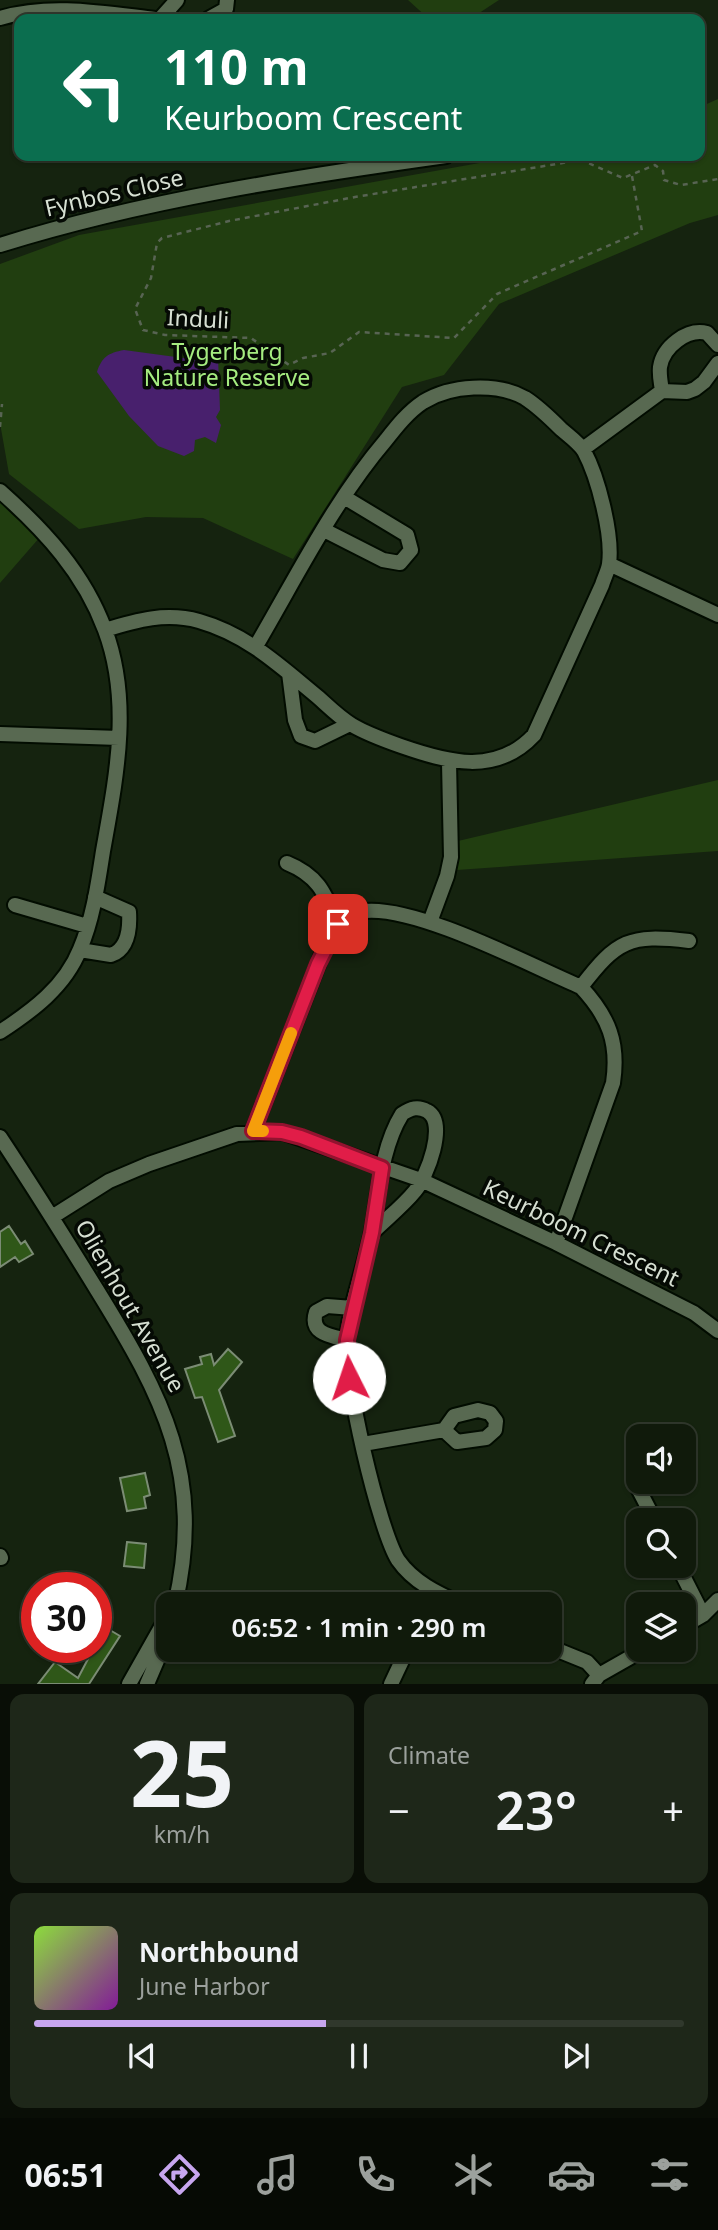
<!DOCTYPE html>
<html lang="en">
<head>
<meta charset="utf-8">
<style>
	:root { --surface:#101a0b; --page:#1e2719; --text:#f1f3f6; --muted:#9ca19d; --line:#30382c; --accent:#c7a6ef }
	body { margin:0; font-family:"Noto Sans",sans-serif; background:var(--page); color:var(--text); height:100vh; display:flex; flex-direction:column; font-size:26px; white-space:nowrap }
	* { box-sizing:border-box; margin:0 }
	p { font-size:23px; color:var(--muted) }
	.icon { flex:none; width:38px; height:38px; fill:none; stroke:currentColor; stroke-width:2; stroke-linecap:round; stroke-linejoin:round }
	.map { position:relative; height:1684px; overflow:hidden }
	.drawer { display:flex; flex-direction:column; gap:10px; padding:10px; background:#090e06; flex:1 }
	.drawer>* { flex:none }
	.top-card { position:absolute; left:14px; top:14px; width:691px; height:147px; border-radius:14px; box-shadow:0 2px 5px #0004,0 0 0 2px var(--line); background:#0b6e4f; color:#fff; overflow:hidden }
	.tools { position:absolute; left:626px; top:1424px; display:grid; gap:14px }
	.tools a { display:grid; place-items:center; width:70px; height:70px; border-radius:14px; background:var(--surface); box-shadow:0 2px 5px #0004,0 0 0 2px var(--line); font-size:35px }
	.speed { position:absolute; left:21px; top:1572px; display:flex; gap:14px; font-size:35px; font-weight:700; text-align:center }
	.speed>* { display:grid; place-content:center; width:91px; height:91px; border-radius:50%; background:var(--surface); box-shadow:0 2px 5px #0004,0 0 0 2px var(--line); line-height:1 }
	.speed .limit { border:10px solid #d22; background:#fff; color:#111 }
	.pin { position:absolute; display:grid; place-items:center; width:60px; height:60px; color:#fff; margin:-30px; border-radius:14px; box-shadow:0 4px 10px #0006 }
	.me { position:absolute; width:77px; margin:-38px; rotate:356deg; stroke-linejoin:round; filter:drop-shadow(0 0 5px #0008) }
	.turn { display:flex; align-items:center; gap:24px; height:147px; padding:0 35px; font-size:32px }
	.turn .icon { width:91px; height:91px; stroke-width:2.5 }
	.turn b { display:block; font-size:49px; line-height:60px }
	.big { font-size:52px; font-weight:600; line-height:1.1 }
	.drawer .tile { flex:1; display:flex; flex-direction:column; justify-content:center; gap:10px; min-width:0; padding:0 24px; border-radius:14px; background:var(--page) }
	.drawer .dial { align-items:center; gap:0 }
	.dial b { font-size:91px; line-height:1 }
	.song { display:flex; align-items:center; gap:21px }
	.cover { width:84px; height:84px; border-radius:10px; background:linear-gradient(135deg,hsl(90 70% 55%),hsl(290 70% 35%)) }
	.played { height:7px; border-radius:4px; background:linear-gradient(90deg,var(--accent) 45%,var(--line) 45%) }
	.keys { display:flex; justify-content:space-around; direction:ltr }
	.heat { display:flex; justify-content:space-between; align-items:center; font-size:38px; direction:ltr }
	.drawer .tiles { flex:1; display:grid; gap:10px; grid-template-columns:1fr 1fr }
	.tile:last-child { grid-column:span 2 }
	.trip { position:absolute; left:156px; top:1592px; width:406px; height:70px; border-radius:14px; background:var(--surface); box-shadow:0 2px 5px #0004,0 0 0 2px var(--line); font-weight:600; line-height:70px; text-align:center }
	.menu { display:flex; height:112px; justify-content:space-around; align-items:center; background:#060a04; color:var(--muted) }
	.menu .icon { width:49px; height:49px }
	.menu .current { color:var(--accent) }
	.menu b { font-size:32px; color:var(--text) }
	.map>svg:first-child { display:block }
	.green { fill:#213e10 }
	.water { fill:#48206d }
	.building { fill:#2f5718; stroke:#7b8c74; stroke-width:2 }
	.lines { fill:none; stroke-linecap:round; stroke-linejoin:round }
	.minor-casing { stroke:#020c00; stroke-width:18 }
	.path { stroke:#586453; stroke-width:2.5; stroke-dasharray:5 5; stroke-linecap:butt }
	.minor { stroke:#586951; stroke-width:14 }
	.route-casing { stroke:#92132f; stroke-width:18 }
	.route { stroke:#e11d48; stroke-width:12 }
	.slow { stroke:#f59e0b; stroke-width:12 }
	.labels { text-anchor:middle; stroke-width:7; stroke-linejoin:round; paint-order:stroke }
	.street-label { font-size:23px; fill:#d6dfd2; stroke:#050a04 }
	.park-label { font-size:23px; fill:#a5ec80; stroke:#050a04 }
</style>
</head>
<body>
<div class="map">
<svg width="718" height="1684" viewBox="0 0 718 1684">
	<rect width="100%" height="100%" fill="#15230f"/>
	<!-- green -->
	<path class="green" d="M408,0H499L470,19H429Z
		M718,99V215L690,223L499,304L444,375L402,387L293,559L203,518L146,517L79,529L9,474L0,423V264L79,235L519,156H700V107Z
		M0,502L40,537L0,583Z
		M718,780V851L457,870L458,841Z"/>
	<!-- water -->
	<path class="water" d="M124,350L198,360L207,356L218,357L220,410L216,417L221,425L216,443L205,437L195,440L194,451L184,456L158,446L129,416L97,372C102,357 108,353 124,350Z"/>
	<!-- building -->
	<path class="building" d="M9,1226L21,1244L25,1241L33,1254L19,1262L15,1257L0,1267V1232Z
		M228,1349L242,1362L219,1390L235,1436L218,1442L202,1397L195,1398L185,1369L202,1364L200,1357L211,1354L214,1365Z
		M145,1473L150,1495L144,1497L146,1508L127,1511L120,1478Z
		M127,1542L146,1544L144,1568L124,1566Z
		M103,1626L120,1636L89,1684H38L55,1662L78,1678L89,1657L73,1647H96V1637Z"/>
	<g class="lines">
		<defs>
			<path id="minor" d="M0,18C50,3 104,13 155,19
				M160,19L177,0
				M208,19L226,9L227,0
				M0,245C144,200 296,177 446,156
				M662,391C661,383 659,375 660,367C663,347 687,328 707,333L718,345
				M583,449L662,391L687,392L695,389L704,382L718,363
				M0,491C45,531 84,573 105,630C132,702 116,778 103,851C98,883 93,919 80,949C65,987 32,1011 0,1032
				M324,530L383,560L400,563L411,550L407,535L344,497
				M609,564L718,615
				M105,630C137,620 166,612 199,621C248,635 280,666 319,698C329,707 340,718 352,725C367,734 384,740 401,746C447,762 496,776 534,735L602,585C604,578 608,571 609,564C613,535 598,477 584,451C579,443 569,436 561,429C550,418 539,407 525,398C497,382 450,385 423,402C408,412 397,426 386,440C334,501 297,576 256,646
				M289,673L295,720L301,736L315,741L350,724
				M0,734L119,738
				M287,863C319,876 325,894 338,924
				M15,905L87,926
				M430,922L447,876L451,857L449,762
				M80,950L111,955C128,949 130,928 129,912L95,897
				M581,987C617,940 629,934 689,941
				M253,1131L328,939C337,925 347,913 365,911C418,906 529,965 581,987C609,1017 619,1043 613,1083L556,1243
				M0,1137C33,1187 65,1238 97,1290C163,1397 205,1475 175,1605
				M52,1217L109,1181L149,1164L237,1134L282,1132L421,1180L556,1243L694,1313L718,1331
				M372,1233C386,1219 403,1206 415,1191C427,1177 448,1122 427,1111C418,1106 411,1108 402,1114C381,1148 379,1193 372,1231C365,1267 350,1303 347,1339C343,1376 379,1530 398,1560C414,1583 439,1594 463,1605
				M347,1340C331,1336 309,1334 316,1312L327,1306L353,1308
				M478,1410L490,1413L496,1421L495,1430L486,1438L457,1442L444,1430L454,1416Z
				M363,1444L444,1430
				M639,1490L655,1521
				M0,1556L1,1558
				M678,1566L703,1615
				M684,1626L703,1615L718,1600
				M550,1647L587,1662L599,1675
				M129,1684L168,1615
				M147,1684L168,1635
				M391,1684L407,1650
				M592,1684L599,1675L643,1650"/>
		</defs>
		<!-- minor casing -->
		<use href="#minor" class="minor-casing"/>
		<!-- path -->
		<path class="path" d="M632,176L642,231L497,294L454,338L359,332L330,353L303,358L289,365L251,338L165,335L143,330L135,309L151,278L157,243L162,238L229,221L355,197L581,160L623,178L655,165L663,171L664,180L681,185L718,179
			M0,427L2,404"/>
		<!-- minor -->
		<use href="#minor" class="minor"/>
	</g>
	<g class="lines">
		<defs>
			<path id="route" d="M338,924L318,964L253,1131L282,1132L301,1137L382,1168L372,1233L347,1340L349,1378"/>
		</defs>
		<!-- route casing -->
		<use href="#route" class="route-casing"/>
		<!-- route -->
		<use href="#route" class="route"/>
		<!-- slow -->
		<path class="slow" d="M263,1131H253L291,1033"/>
	</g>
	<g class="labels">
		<!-- street labels -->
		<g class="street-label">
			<text transform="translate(114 193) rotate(-13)" y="8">Fynbos Close</text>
			<text transform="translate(198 319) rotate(3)" y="8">Induli</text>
			<text transform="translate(581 1233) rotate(26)" y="8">Keurboom Crescent</text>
			<text transform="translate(130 1306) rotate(60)" y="8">Olienhout Avenue</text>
		</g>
		<!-- park labels -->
		<g class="park-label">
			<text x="227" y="360">Tygerberg<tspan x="227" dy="26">Nature Reserve</tspan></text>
		</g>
	</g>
</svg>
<div class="tools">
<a><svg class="icon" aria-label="sound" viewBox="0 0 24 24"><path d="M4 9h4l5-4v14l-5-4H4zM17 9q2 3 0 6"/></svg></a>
<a><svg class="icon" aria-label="search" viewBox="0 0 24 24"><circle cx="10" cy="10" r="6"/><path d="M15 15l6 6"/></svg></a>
<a><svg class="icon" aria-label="layers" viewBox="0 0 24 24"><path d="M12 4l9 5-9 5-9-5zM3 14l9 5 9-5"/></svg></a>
</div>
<div class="speed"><div class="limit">30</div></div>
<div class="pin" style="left:338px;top:924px;background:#d93025"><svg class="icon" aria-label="arrive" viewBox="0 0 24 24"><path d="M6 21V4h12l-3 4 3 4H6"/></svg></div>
<svg class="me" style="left:349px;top:1378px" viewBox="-20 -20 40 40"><circle r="19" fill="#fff"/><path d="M0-13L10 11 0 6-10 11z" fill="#e11d48"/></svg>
<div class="trip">06:52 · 1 min · 290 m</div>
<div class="top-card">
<div class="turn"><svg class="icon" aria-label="left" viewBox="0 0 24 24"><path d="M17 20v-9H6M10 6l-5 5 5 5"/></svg><div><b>110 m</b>Keurboom Crescent</div></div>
</div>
</div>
<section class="drawer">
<div class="tiles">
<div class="tile dial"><b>25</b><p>km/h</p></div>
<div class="tile"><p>Climate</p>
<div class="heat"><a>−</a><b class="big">23°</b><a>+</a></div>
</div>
<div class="tile">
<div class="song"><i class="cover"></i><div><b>Northbound</b><p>June Harbor</p></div></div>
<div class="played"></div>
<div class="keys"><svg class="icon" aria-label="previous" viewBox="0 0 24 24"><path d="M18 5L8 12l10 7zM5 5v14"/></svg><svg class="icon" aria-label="pause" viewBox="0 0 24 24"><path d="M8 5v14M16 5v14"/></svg><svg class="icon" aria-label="next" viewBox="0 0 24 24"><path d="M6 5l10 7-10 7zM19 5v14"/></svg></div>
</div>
</div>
</section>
<nav class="menu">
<b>06:51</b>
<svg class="icon current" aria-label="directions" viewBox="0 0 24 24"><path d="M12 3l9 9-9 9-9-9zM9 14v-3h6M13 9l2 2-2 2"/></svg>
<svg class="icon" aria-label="music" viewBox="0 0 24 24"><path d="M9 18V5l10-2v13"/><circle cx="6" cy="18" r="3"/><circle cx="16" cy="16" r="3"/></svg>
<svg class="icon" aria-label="phone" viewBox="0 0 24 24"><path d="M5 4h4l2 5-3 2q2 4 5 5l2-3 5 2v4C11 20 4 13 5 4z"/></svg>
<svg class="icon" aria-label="climate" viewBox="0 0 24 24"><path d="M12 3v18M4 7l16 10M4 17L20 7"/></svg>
<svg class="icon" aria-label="car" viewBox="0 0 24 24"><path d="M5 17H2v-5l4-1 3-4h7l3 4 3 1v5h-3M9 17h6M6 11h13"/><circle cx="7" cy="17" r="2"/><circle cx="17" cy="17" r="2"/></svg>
<svg class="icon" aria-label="filters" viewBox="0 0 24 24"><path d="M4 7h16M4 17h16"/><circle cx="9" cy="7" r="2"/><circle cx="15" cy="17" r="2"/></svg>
</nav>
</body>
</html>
